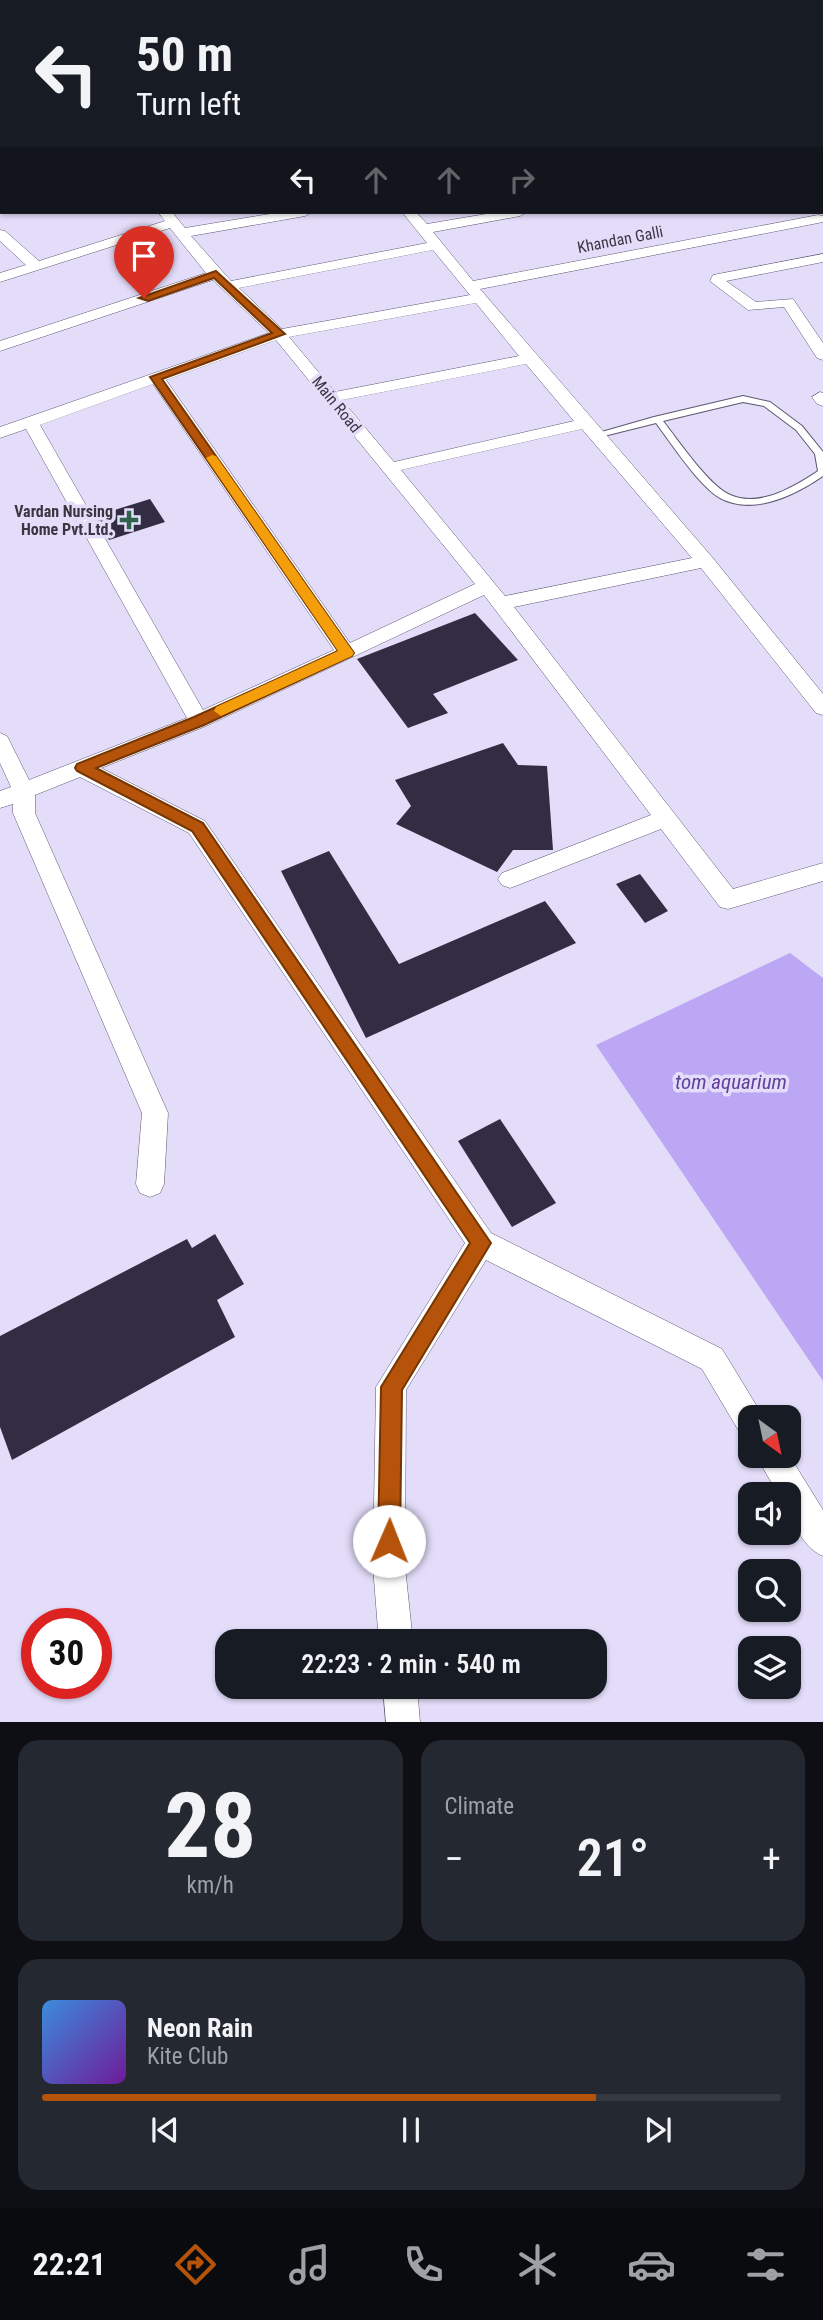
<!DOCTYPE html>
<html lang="en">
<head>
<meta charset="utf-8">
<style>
	:root { --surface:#171b24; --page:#242831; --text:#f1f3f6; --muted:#9ea1a6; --line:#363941; --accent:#b45309 }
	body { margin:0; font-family:"Roboto Condensed",sans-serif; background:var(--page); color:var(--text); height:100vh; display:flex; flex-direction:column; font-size:26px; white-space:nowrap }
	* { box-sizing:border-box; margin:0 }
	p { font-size:23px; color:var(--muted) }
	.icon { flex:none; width:38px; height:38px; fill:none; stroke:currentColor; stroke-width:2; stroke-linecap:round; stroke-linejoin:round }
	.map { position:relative; height:1722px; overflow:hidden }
	.details { display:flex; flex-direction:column; gap:18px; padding:18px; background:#0d0f14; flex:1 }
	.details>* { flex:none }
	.banner { position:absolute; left:0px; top:0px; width:824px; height:214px; box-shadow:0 2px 5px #0004; background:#171b24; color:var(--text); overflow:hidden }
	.needle { width:46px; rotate:147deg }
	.fabs { position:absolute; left:738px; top:1405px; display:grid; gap:14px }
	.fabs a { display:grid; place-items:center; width:63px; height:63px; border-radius:14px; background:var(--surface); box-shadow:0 2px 5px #0004; font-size:35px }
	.speed { position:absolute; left:21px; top:1608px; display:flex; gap:14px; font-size:35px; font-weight:700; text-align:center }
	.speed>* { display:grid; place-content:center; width:91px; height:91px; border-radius:50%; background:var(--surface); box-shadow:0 2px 5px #0004; line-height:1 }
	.speed .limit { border:10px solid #d22; background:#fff; color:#111 }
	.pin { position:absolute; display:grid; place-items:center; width:60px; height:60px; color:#fff; margin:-72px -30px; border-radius:50% 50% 50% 0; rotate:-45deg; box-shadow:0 0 7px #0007 }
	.pin .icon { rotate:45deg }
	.me { position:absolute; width:77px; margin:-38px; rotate:1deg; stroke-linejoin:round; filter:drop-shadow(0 0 5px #0008) }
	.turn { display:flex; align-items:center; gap:24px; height:147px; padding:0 21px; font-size:32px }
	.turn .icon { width:91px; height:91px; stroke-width:2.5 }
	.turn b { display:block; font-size:49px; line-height:60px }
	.lanes { display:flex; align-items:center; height:66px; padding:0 21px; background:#0003; justify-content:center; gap:35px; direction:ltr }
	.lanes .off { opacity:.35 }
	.big { font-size:52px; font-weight:600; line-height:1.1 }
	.details .tile { flex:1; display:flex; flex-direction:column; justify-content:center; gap:10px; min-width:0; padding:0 24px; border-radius:21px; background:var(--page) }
	.details .dial { align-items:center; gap:0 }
	.dial b { font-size:91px; line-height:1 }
	.song { display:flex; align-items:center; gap:21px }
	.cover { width:84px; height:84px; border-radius:10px; background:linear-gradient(135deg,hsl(210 70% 55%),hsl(280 70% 35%)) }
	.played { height:7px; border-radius:4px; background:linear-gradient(90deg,var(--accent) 75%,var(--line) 75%) }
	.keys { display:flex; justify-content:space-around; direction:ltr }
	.heat { display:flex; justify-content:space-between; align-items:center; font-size:38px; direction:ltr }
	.details .tiles { flex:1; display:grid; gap:18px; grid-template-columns:1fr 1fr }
	.tile:last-child { grid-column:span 2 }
	.trip { position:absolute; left:215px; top:1629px; width:392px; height:70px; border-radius:21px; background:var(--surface); box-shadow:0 2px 5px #0004; font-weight:600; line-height:70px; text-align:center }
	.tabs { display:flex; height:112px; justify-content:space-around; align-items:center; background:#090b0e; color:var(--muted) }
	.tabs .icon { width:49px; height:49px }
	.tabs .on { color:var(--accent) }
	.tabs b { font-size:32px; color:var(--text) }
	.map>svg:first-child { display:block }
	.water { fill:#bca7f4 }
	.building { fill:#332d43 }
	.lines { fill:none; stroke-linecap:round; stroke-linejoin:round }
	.lane-casing { stroke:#5d576f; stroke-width:2 }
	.street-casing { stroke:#5d576f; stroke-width:1 }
	.secondary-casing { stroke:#5d576f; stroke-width:2 }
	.primary-casing { stroke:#fff; stroke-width:1 }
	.lane { fill:#fff; fill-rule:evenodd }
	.street { fill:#fff; fill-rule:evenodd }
	.secondary { fill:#cce8db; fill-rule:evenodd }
	.primary { fill:#99d2b8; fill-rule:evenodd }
	.rail { stroke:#64606f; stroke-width:2.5; stroke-dasharray:8 3.5; stroke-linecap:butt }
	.route { fill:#b45309; stroke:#753606; stroke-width:2 }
	.slow { fill:#f59e0b }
	.poi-dot { fill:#2d634a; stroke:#e4ddfa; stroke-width:2.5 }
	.labels { text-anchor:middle; stroke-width:7; stroke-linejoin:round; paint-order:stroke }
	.far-street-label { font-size:16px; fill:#393641; stroke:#e4ddfa }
	.far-poi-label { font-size:16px; font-weight:bold; fill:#393641; stroke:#e4ddfa; text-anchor:end }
	.water-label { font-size:21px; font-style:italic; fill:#61419b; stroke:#e4ddfa }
</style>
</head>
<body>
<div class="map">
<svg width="823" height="1722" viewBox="0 0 823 1722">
	<rect width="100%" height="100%" fill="#e4ddfa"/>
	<!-- water -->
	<path class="water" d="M790,953L823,978V1381L596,1045Z"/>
	<!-- building -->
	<path class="building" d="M150,499L165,522L109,540L95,516Z
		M475,613L518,660L433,694L448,713L408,728L357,659Z
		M503,743L518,765L547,766L553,850H513L497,872L396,824L411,806L395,780Z
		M329,851L399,964L545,901L576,943L366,1038L281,871Z
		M640,874L668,911L645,923L616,884Z
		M500,1119L556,1203L512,1227L458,1141Z
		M215,1234L244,1284L217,1300L235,1337L12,1460L0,1427V1336L187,1239L192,1248Z"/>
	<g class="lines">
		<defs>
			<path id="lane" d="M144,0H150L152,2H145Z
				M743,396L770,402L802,426L823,452V476C795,495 754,516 720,498C699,486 671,443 656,423L596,438L591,435L654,417ZM743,402L764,406L796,430L815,454L818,471C794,487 758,509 728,494C707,483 678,440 663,421Z"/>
			<path id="street" d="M42,0H53L54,2H43Z
				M111,0H129L110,2Z
				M249,0H260L261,2H250Z
				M293,0H311L292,2Z
				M576,0H586L587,2H576Z
				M0,20H2V26H0Z
				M822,45H823V51H822Z
				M822,98H823V106H822Z
				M822,115H823V123H822Z
				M0,188H2L0,197Z
				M158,212H172L185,228L282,212H312L305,216L191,236L231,281L427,243L402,212H416L427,224L498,212H527L520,216L433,232L473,281L818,215L823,216V222L818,223L480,289L712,557L823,694V715L816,713L701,568L514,607L733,889L823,863V881L728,909L720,907L661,829L518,885L510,888L502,885L498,879L502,873L651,815L484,595L206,726L101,768L205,821L491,1233L722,1349L764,1418H751V1437L740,1433L702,1369L486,1260L406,1390L405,1567L413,1642H379L373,1567L376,1387L465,1243L189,833L80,777L35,795V813L168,1113L164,1184L160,1193L150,1197L140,1193L136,1184L142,1113L13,813V804L0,808V791L11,787L0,763V733L7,736L29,780L187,718L26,429L0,438V427L269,333L213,280L0,351V341L206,273L170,228L0,282V273L26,265L0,241V230L5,231L39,261L165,221ZM433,250L470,295L282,329L239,288ZM476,303L519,356L335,392L289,337ZM276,340L475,584L350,643L166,380ZM526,364L574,421L394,462L342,400ZM153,384L334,650L203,710L40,425ZM582,429L692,558L505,596L401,470Z
				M823,254V262L726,281L756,302L793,299L823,343V360L817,358L784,307L748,310L710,281L713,275L718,274Z
				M820,392L823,393V406L817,404L812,397Z
				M789,1455L823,1510V1556C801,1547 789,1517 789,1494H778L756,1456Z
				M383,1687H417L420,1722H386Z"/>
			<path id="secondary" d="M664,0H685L662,2Z
				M694,0H715L692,2Z
				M0,123H2V133H0Z"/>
			<path id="primary" d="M727,0H747L749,2H729Z
				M822,25H823V35H822Z"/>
		</defs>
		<!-- lane casing -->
		<use href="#lane" class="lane-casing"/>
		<!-- street casing -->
		<use href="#street" class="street-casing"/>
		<!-- secondary casing -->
		<use href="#secondary" class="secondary-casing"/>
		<!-- primary casing -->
		<use href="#primary" class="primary-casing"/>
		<!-- lane -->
		<use href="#lane" class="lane"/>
		<!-- street -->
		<use href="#street" class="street"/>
		<!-- secondary -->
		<use href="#secondary" class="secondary"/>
		<!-- primary -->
		<use href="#primary" class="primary"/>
		<!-- rail -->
		<path class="rail" d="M734,0L738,2"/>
	</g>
	<!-- route -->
	<path class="route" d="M216,271L285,334L162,379L354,653L352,656L204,725L96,768L203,823L491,1243L402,1390L400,1541L397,1549L389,1553L381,1549L378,1541L381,1387L470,1243L192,831L77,771L75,768L77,764L194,717L338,651L150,377L272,333L214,278L148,301L139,298Z"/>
	<!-- slow -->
	<path class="slow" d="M212,455L216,456L354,653L352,656L221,716L214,711L216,707L338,651L206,458Z"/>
	<!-- markers -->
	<path class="poi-dot" d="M125.5 509.5h7v7h7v7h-7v7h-7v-7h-7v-7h7z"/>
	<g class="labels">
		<!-- far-street labels -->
		<g class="far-street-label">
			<text transform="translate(620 239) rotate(-11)" y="6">Khandan Galli</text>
			<text transform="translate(337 404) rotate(51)" y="6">Main Road</text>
		</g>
		<!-- far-poi labels -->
		<g class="far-poi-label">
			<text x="113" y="517">Vardan Nursing<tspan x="113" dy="18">Home Pvt.Ltd.</tspan></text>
		</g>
		<!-- water labels -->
		<g class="water-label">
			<text x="731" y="1089">tom aquarium</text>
		</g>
	</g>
</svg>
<div class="fabs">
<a><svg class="needle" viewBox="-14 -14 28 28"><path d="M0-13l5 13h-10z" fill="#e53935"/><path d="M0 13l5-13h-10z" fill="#9ea1a6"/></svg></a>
<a><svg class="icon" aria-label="sound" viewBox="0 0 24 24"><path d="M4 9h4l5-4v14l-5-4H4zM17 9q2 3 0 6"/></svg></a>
<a><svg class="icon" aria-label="search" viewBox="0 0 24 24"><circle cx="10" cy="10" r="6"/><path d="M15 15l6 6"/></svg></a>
<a><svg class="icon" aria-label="layers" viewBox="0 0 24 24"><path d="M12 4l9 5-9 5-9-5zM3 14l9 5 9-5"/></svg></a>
</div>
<div class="speed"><div class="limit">30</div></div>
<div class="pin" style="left:144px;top:298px;background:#d93025"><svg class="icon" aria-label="arrive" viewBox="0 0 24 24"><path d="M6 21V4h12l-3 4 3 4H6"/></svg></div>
<svg class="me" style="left:389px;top:1541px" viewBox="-20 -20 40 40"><circle r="19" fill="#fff"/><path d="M0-13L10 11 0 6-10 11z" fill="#b45309"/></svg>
<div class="trip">22:23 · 2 min · 540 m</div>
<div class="banner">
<div class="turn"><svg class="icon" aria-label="left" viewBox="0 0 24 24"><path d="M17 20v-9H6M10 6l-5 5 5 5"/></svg><div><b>50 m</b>Turn left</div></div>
<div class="lanes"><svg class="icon" aria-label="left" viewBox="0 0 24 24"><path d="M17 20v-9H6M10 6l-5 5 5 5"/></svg><svg class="icon off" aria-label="ahead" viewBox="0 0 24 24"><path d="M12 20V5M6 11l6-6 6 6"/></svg><svg class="icon off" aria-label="ahead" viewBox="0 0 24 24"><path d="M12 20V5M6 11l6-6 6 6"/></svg><svg class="icon off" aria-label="right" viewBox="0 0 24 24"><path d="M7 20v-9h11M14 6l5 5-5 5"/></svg></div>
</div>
</div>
<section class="details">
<div class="tiles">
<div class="tile dial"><b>28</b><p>km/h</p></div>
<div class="tile"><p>Climate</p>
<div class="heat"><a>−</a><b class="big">21°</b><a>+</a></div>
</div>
<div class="tile">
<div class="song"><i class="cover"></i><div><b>Neon Rain</b><p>Kite Club</p></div></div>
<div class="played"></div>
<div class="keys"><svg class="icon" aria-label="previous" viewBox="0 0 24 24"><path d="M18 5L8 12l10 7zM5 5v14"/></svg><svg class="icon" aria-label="pause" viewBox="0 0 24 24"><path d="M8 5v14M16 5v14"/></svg><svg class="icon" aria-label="next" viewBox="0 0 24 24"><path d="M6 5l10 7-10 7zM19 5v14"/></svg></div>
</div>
</div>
</section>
<nav class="tabs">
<b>22:21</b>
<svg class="icon on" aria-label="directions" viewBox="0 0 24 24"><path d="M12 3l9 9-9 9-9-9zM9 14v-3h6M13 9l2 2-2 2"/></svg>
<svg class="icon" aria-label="music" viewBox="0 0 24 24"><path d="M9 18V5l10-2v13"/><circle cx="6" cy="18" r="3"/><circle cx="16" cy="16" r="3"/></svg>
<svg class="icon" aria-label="phone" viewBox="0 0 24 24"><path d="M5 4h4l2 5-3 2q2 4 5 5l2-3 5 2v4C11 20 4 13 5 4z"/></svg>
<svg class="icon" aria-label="climate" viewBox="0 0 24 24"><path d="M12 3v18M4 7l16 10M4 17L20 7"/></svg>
<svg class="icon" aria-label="car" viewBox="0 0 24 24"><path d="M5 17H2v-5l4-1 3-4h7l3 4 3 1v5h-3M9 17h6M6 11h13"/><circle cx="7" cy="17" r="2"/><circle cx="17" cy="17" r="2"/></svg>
<svg class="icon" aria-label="filters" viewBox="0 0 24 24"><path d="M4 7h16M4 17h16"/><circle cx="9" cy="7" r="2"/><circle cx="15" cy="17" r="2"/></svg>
</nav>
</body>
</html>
